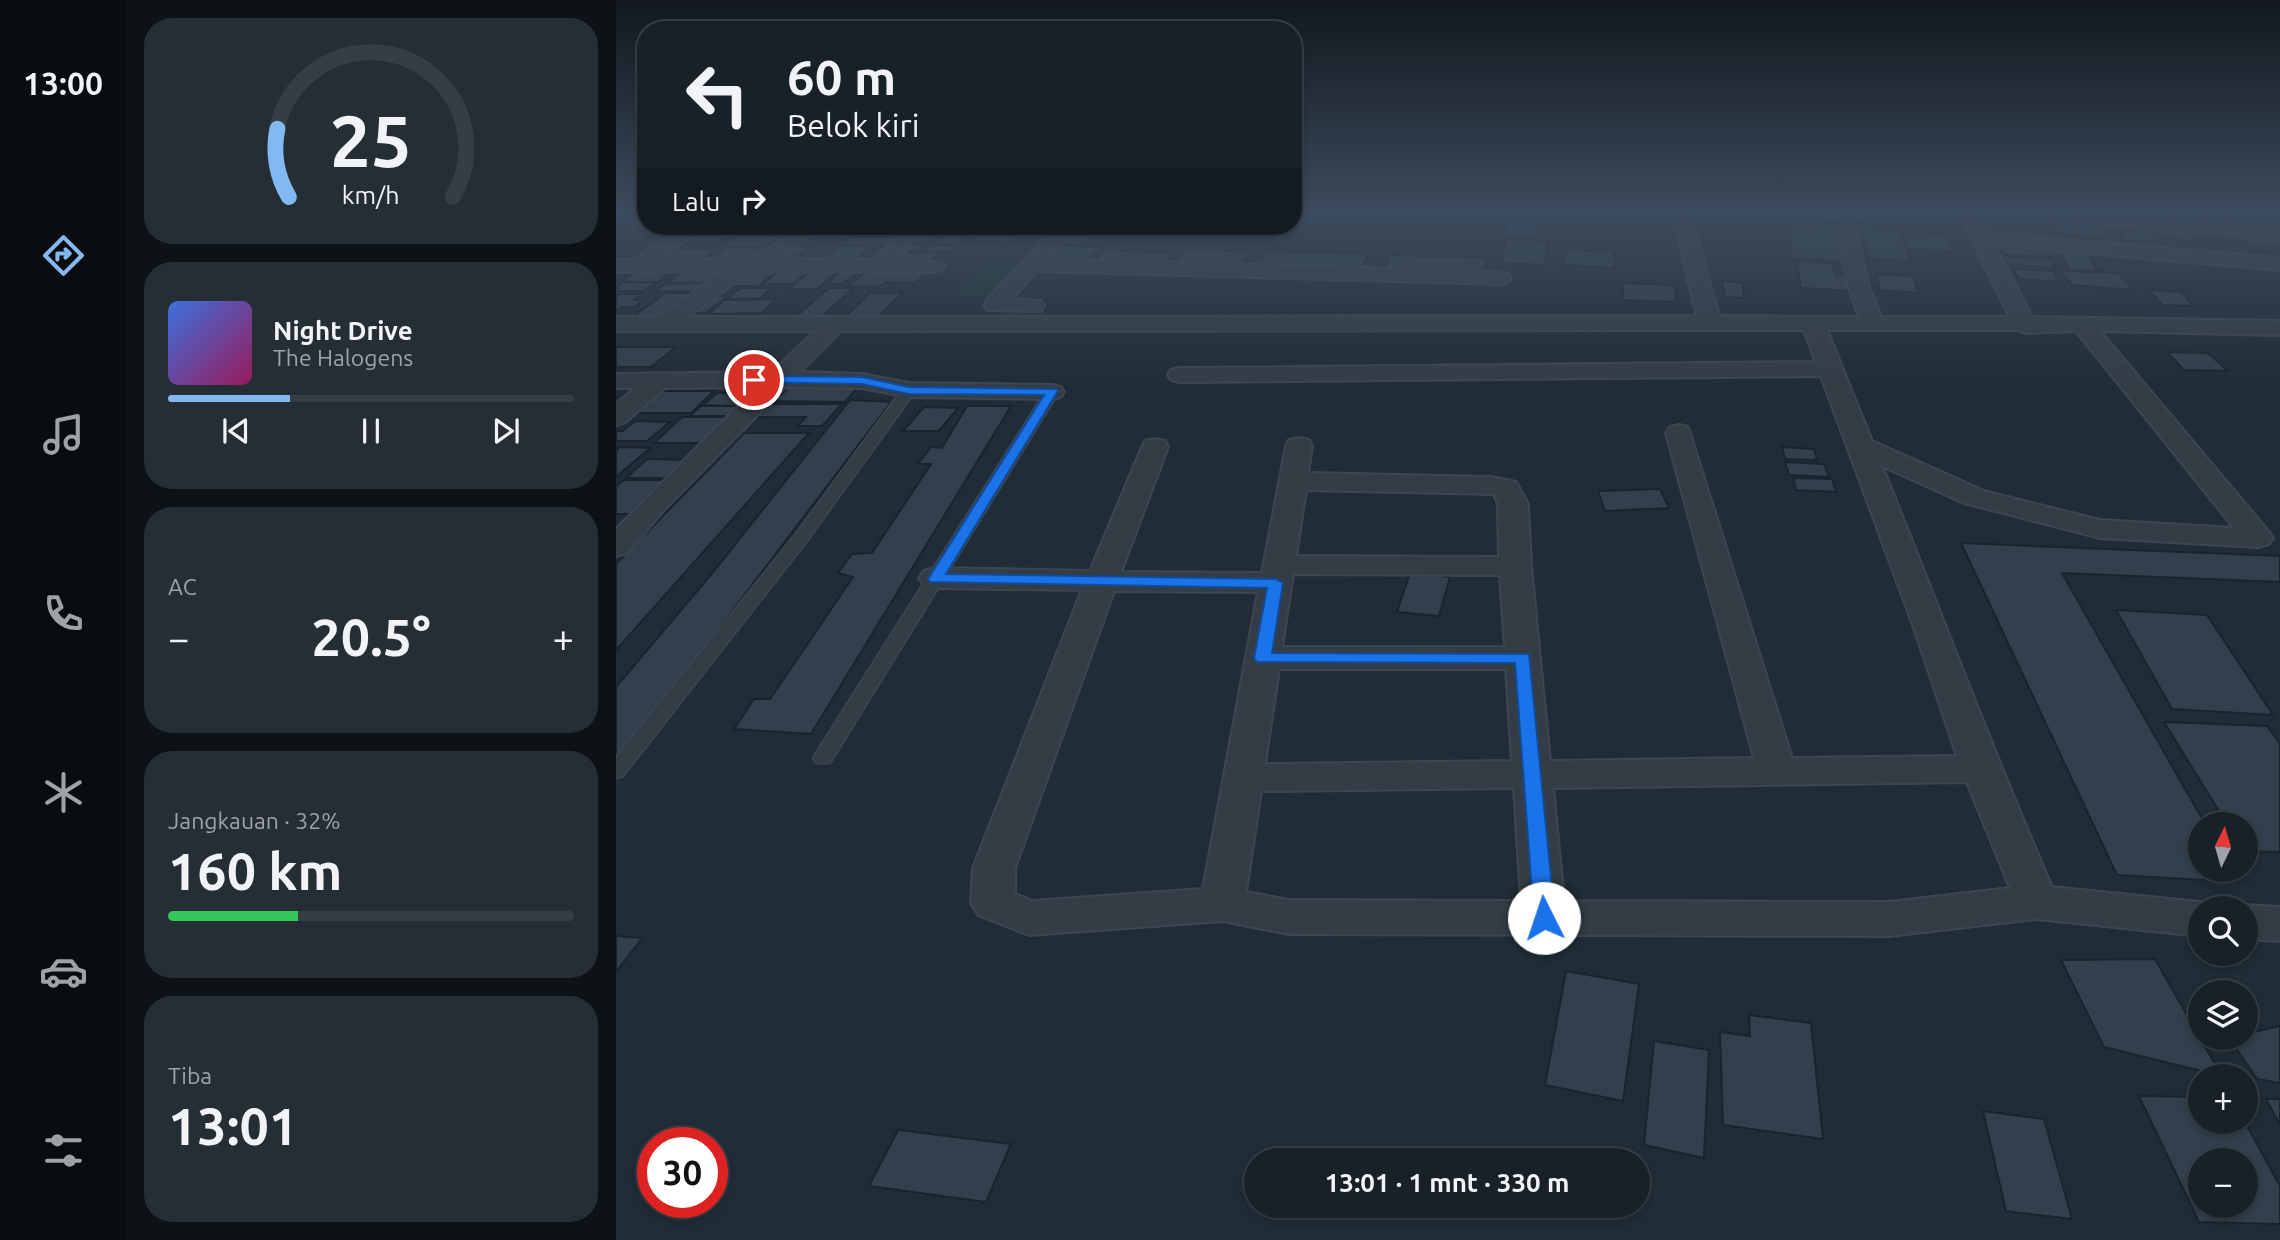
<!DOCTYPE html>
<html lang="id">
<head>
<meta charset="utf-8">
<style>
	:root { --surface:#182128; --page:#252e34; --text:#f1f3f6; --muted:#9fa3a8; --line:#363e45; --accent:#83b9f3 }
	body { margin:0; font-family:Ubuntu,sans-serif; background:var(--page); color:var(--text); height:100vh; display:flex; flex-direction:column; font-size:26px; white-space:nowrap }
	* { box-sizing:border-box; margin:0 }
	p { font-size:23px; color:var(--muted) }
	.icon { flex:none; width:38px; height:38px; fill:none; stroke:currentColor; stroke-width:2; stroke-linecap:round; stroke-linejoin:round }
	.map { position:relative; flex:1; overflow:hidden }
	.panel { display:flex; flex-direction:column; gap:18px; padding:18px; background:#0d1216; width:490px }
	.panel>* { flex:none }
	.hud { position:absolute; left:21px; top:21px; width:665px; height:214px; border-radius:28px; box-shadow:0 4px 10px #0003,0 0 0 2px var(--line); background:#182128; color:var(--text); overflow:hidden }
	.needle { width:46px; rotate:5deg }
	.controls { position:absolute; left:1572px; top:812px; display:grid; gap:14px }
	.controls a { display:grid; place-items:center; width:70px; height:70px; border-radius:50%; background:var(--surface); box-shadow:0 4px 10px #0003,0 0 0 2px var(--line); font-size:35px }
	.speed { position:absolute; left:21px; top:1127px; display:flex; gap:14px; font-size:35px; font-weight:700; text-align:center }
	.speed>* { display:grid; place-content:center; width:91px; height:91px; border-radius:50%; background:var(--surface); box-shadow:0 4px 10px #0003,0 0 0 2px var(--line); line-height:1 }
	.speed .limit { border:10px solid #d22; background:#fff; color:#111 }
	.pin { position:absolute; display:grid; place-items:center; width:60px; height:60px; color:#fff; margin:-30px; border:4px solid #fff; border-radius:50%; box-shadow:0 2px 7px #0007 }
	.me { position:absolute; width:77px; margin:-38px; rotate:356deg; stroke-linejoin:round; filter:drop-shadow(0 0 5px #0008) }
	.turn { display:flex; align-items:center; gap:24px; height:147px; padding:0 35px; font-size:32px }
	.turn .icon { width:91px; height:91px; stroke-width:2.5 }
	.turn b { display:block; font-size:49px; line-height:60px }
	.then { display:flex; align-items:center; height:66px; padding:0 35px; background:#0003; gap:14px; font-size:26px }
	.big { font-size:52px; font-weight:600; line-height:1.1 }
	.panel .card { flex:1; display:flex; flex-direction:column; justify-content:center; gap:10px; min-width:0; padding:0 24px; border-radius:28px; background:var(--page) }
	.panel .dial { align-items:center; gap:0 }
	.dial svg { height:182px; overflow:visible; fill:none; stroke:var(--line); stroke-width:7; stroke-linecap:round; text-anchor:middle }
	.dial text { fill:var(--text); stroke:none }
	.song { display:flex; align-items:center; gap:21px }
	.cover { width:84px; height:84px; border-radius:10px; background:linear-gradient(135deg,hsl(220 70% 55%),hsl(330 70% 35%)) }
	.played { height:7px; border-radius:4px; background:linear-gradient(90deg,var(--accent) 30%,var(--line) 30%) }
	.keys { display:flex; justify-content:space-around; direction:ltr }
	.heat { display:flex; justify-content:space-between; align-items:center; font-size:38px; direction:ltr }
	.charge { height:10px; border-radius:5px; background:linear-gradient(90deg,#34c759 32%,var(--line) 0) }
	.trip { position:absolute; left:628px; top:1148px; width:406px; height:70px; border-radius:35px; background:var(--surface); box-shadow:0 4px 10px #0003,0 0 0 2px var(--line); font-weight:600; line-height:70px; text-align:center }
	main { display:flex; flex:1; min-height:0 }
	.dock { display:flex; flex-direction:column; width:126px; justify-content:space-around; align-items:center; background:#0a0d10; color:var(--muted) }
	.dock .icon { width:49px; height:49px }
	.dock .on { color:var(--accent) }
	.dock b { font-size:32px; color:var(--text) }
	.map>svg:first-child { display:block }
	.green { fill:#223637 }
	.building { fill:#32404d; stroke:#1b242d; stroke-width:2; fill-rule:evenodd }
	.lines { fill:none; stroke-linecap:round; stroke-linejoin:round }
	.lane-casing { stroke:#3d4650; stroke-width:3 }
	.street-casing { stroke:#3d4650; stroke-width:4 }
	.lane { fill:#343d46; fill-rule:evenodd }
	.street { fill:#343d46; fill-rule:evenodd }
	.route { fill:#1a73e8; stroke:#114b97; stroke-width:2 }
</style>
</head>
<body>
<main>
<nav class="dock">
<b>13:00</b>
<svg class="icon on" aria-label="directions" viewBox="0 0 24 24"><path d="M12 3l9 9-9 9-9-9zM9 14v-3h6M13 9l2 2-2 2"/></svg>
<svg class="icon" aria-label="music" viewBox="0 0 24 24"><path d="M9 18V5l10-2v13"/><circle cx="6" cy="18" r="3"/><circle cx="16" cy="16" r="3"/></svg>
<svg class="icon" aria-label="phone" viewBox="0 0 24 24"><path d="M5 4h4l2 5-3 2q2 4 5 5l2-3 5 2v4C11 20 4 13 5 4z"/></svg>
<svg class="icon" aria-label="climate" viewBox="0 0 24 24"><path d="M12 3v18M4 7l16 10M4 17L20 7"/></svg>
<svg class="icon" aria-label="car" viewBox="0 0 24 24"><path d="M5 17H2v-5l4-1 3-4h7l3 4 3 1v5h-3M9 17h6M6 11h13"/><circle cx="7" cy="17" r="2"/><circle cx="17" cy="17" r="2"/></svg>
<svg class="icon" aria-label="filters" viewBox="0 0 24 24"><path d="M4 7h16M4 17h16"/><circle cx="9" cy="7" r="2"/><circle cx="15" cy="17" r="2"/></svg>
</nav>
<section class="panel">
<div class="card dial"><svg viewBox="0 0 100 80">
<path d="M14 69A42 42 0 1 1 86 69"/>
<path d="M14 69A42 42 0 0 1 9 39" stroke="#83b9f3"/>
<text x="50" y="56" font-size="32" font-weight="700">25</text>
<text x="50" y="72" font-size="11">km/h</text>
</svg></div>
<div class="card">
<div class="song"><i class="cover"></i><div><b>Night Drive</b><p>The Halogens</p></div></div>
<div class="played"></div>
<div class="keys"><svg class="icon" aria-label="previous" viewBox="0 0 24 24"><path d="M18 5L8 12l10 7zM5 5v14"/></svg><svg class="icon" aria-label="pause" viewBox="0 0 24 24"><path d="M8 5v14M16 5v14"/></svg><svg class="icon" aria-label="next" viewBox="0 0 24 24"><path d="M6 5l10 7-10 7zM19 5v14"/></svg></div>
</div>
<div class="card"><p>AC</p>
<div class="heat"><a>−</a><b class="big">20.5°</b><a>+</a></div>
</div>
<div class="card"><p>Jangkauan · 32%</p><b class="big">160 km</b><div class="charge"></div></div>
<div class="card"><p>Tiba</p><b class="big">13:01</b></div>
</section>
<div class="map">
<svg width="1664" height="1240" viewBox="0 0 1664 1240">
	<rect width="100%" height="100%" fill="#202c36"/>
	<!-- green -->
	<path class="green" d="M369,264L406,265L375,296L336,295Z"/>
	<!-- building -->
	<path class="building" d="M892,212L924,213L922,237L888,236Z
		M1184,212H1269L1273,224L1185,219Z
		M1273,212H1333L1336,219L1274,216Z
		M1563,212H1609L1614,219L1566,216Z
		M1633,213L1664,215V224L1640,222Z
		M1488,220L1532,223L1537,232L1492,229Z
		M1443,223L1486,227L1490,238L1447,235Z
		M86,226H115L105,233H116L99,244L58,243Z
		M133,226H178L169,233L123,232Z
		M197,226H249L241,232H190Z
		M255,226H294L287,232H247Z
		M338,226H366L362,230H334Z
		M372,226H412L395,242L355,241Z
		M512,226H609L608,228Z
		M1172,226L1219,229L1226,261L1176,258Z
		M1242,228L1283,230L1296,261L1254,259Z
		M303,230H328L313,244L287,243Z
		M331,231L357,232L343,245L316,244Z
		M1504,231L1533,232L1541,242L1510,240Z
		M1541,231L1576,234L1582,241L1546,238Z
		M451,233L476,234L465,245L439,243Z
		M1285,233L1330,234L1340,251L1294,250Z
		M124,234H167L151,246H107Z
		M1627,234L1661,237L1664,247L1632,244Z
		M234,237H278L269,245H224Z
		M890,239L932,241L929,265L885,263Z
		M286,244L310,245L303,251H279Z
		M314,245H343L336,252H306Z
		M446,245L485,248L471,260L432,258Z
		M1382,245L1433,248L1438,257L1386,254Z
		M174,246L194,247L173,263H152Z
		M223,246L256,247L237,262H203Z
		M109,248H153L134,263H89Z
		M52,249H101L84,262H34Z
		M570,249L635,252L624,268L558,265Z
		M1443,249L1469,250L1482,271L1454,270Z
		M488,250L557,253L548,265L477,263Z
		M950,250L999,252L998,268L948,265Z
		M651,251L752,254L746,269L642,265Z
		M284,252L324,253L313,262L273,261Z
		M774,255L871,258L868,275L768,272Z
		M1387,256L1436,260L1439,268L1390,264Z
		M1181,261L1216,263L1219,274L1234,275L1238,291L1185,288Z
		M200,267H227L201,289H173Z
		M256,267L315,269L299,283L269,282L263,287L232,286Z
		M167,268H196L177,284H147Z
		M1397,269L1438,271L1444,282L1403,279Z
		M22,270H50L47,273L55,272L42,282H5Z
		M69,270H111L81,292L39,291L49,284L88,283L52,282Z
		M1445,271L1502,273L1518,290L1456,285Z
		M136,272H159L142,286H113Z
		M225,272H241L227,284L211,283Z
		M1260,274L1297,276L1302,293L1264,290Z
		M1106,281L1126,283L1128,298L1109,297Z
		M7,282L40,283L27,291H0V287Z
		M1007,283L1059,285L1060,302L1007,300Z
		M124,288H155L143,299H111Z
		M213,288H238L202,320H176Z
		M1533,290L1566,292L1577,306L1546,305Z
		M50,293H84L48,320H12Z
		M254,293H286L262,317H229Z
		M5,294H26L18,300H28L18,307H5L0,311V297Z
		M96,295L112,296L89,313L72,312Z
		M160,299L146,313L93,314L108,300Z
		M0,347H60L35,367H0Z
		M1551,352L1592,353L1612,371L1568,370Z
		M172,388H241L229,402L158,401Z
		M40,391H98L75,413H14Z
		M101,393H139L125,406L87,405Z
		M234,400L275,402L0,764V687L98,571Z
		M154,404H226L206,426H182L190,417H141Z
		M85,406H132L122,416H74Z
		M351,406H395L195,734L118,729L138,699H154L237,577L222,573L236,554L256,553L315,464H302L315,447L326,448Z
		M308,407L342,408L323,431H287Z
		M66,417H123L97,443H38Z
		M19,421L54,422L31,441H0V431H7Z
		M128,433H193L0,650V564Z
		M4,447L34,448L0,477V451Z
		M1166,447L1198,449L1201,460L1169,459Z
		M31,459L80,460L61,478H10Z
		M1169,462L1208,464L1213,477L1173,475Z
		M1177,478L1216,479L1220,492L1180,490Z
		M8,480H56L19,514H0V486Z
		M1044,489L1053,508L989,511L982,491Z
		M1345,543L1664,556V582L1446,573L1589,824H1584V870H1615L1622,882L1501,875Z
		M794,573L834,577L823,616L781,612Z
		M1500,610L1591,615L1657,715L1556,709Z
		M1548,722L1651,726L1664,744V852L1629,851V824H1611Z
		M0,936L26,938L0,972Z
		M1539,959L1584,1038L1606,1076L1488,1047L1445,960Z
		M950,971L1023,984L1007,1101L929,1085Z
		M1133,1015L1195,1023L1207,1139L1107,1125L1104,1032L1134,1036Z
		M1664,1026V1083L1641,1079L1613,1038H1629V1034Z
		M1038,1041L1093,1050L1088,1158L1028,1145Z
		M1523,1096L1584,1097V1122H1629L1664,1186V1224L1583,1222ZM1584,1160H1629V1206H1584Z
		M1650,1099H1664V1125Z
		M1367,1111L1428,1119L1456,1219L1390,1211Z
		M282,1130L395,1144L370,1202L253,1186Z"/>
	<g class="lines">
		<defs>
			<path id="lane" d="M293,386L300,390L191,541L7,776L0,778V757L179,535L288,387Z
				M436,388L443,392L214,763H200L197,758L200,753L429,392Z"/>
			<path id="street" d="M1056,212H1074L1103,316L1243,317L1232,284L1220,230L1230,224L1240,230L1252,284L1265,317H1394L1342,212H1360L1371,233L1664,258V270L1378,245L1416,317L1664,321V335L1484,331L1653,532L1657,538L1653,544L1642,547L1484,538L1348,503L1266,466C1323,606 1375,748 1436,887L1584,902L1600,907L1584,908V936L1421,919L1273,936L673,934L606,921L413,935L362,915L355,903L357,868L466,590L319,588L308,585L303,578L308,571L319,568L474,571L526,447L529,441L539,439L549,441L552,447L505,572L646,573L670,446L673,440L683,438L693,440L696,446L692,473L875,477L900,482L912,504L915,566L934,761L1138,758L1050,433L1054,427L1063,425L1072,427L1176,758L1341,756L1297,625L1205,376L564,382L555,380L552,375L555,370L564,368L1200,362L1188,330L224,331L184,372L246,374L293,383L436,385L445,387L448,392L445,397L436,399L293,397L246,388L169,387L48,510L11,553L0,556V529L141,387L49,388L9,422L0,425V404L19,388H0V374L156,372L199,331H0V317H44L107,271L0,272V260H18L67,226H88L44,260L139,259L182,226H203L164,259L257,260L291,226H311L280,260L325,262L328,266L325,270L318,272L134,271L72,317L1081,316ZM1211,330H1402L1410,333L1460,331L1618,528L1484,520L1368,491L1256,441ZM690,490L878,494L882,504L883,557L680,556ZM677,574L884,575L889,647H666ZM498,591L642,592L587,889L416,901L399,894V868ZM663,669H890L896,761L649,764ZM1351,782L1394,888L1273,902L948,901L937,788ZM898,788L905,901L673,900L630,892L645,791Z
				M1376,212H1460L1664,227V239L1385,218Z
				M441,226H460L432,259L885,272L892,274L895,278L892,282L885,284L421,271L396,299L425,301L428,306L425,311L371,310L368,305L371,300Z
				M1629,905L1664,907V941L1629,939V908H1618Z"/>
		</defs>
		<!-- lane casing -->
		<use href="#lane" class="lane-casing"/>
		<!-- street casing -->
		<use href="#street" class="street-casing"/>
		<!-- lane -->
		<use href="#lane" class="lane"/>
		<!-- street -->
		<use href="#street" class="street"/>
	</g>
	<!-- sky -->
	<linearGradient id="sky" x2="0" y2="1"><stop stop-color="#12181e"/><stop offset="0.55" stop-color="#3c4b5d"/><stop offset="1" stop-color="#3c4b5d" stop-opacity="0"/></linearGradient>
	<rect width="1664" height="386" fill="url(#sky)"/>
	<!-- route -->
	<path class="route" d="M138,376L246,377L293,387L441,389L442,391L330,574L660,579L667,583L656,653L913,654L939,918L936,924L928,926L921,924L918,918L899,663L641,662L638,658L651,588L314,582L312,579L428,395L293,394L246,384L134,382V377Z"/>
</svg>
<div class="controls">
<a><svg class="needle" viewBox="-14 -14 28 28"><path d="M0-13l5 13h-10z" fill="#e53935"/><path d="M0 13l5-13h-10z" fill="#9fa3a8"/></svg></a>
<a><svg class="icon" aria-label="search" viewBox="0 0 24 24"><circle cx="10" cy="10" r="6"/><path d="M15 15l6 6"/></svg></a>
<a><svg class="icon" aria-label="layers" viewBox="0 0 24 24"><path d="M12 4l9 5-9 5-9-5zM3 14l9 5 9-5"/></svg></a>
<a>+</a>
<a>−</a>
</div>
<div class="speed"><div class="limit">30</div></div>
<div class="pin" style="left:138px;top:380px;background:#d93025"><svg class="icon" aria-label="arrive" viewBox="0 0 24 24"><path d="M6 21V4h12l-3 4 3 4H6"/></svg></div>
<svg class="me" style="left:928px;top:918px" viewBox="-20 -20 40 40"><circle r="19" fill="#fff"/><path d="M0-13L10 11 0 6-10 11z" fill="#1a73e8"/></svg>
<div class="trip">13:01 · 1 mnt · 330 m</div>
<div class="hud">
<div class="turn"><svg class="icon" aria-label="left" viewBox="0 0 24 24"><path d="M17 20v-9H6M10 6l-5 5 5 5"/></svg><div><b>60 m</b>Belok kiri</div></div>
<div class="then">Lalu<svg class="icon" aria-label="right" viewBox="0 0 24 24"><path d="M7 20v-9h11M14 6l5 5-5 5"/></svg></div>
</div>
</div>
</main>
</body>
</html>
